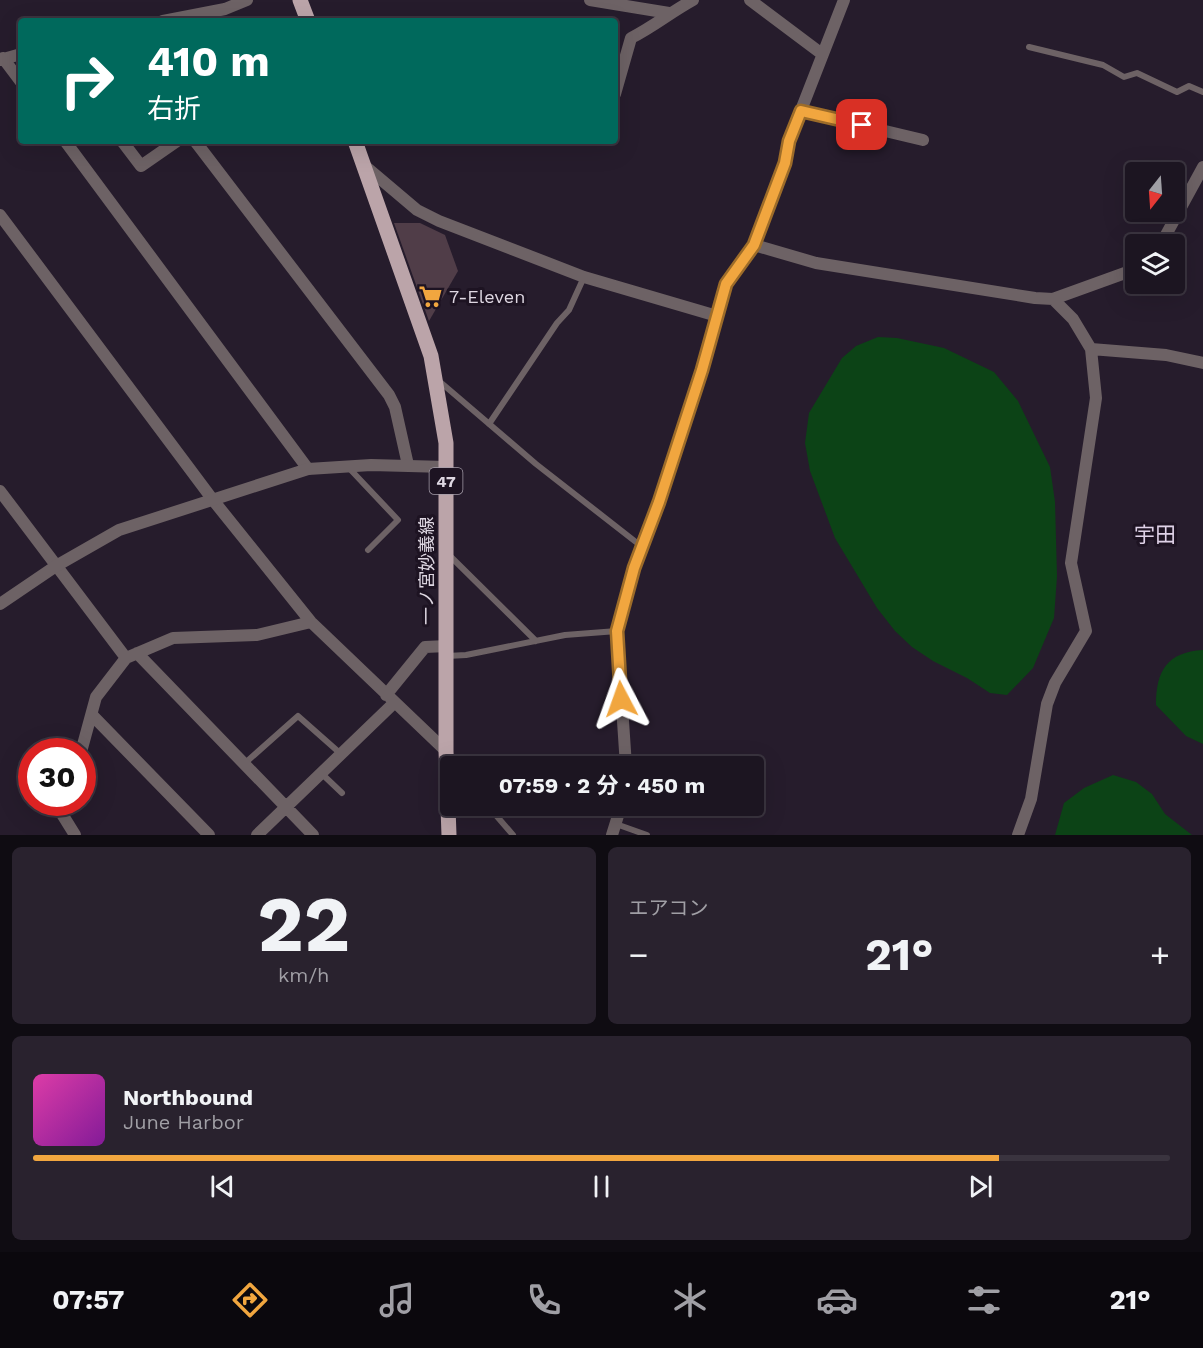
<!DOCTYPE html>
<html lang="ja">
<head>
<meta charset="utf-8">
<style>
	:root { --surface:#1c1521; --page:#29222e; --text:#f1f3f6; --muted:#a09fa5; --line:#3a343f; --accent:#f1a63f }
	body { margin:0; font-family:"Work Sans","Noto Sans JP",sans-serif; background:var(--page); color:var(--text); height:100vh; display:flex; flex-direction:column; font-size:22px; white-space:nowrap }
	* { box-sizing:border-box; margin:0 }
	p { font-size:20px; color:var(--muted) }
	.icon { flex:none; width:33px; height:33px; fill:none; stroke:currentColor; stroke-width:2; stroke-linecap:round; stroke-linejoin:round }
	.map { position:relative; height:835px; overflow:hidden }
	.sheet { display:flex; flex-direction:column; gap:12px; padding:12px; background:#0f0c12; flex:1 }
	.sheet>* { flex:none }
	.guide { position:absolute; left:18px; top:18px; width:600px; height:126px; border-radius:6px; box-shadow:0 6px 24px #0002,0 0 0 2px var(--line); background:#00695c; color:#fff; overflow:hidden }
	.needle { width:39px; rotate:197deg }
	.fabs { position:absolute; left:1125px; top:162px; display:grid; gap:12px }
	.fabs a { display:grid; place-items:center; width:60px; height:60px; border-radius:6px; background:var(--surface); box-shadow:0 6px 24px #0002,0 0 0 2px var(--line); font-size:30px }
	.speed { position:absolute; left:18px; top:738px; display:flex; gap:12px; font-size:30px; font-weight:700; text-align:center }
	.speed>* { display:grid; place-content:center; width:78px; height:78px; border-radius:50%; background:var(--surface); box-shadow:0 6px 24px #0002,0 0 0 2px var(--line); line-height:1 }
	.speed .limit { border:9px solid #d22; background:#fff; color:#111 }
	.pin { position:absolute; display:grid; place-items:center; width:51px; height:51px; color:#fff; margin:-26px; border-radius:12px; box-shadow:0 3px 9px #0006 }
	.me { position:absolute; width:66px; margin:-33px; rotate:356deg; stroke-linejoin:round; filter:drop-shadow(0 0 4px #0008) }
	.turn { display:flex; align-items:center; gap:21px; height:126px; padding:0 30px; font-size:27px }
	.turn .icon { width:78px; height:78px; stroke-width:2.5 }
	.turn b { display:block; font-size:42px; line-height:51px }
	.big { font-size:45px; font-weight:700; line-height:1.1 }
	.sheet .card { flex:1; display:flex; flex-direction:column; justify-content:center; gap:9px; min-width:0; padding:0 21px; border-radius:9px; background:var(--page) }
	.sheet .dial { align-items:center; gap:0 }
	.dial b { font-size:78px; line-height:1 }
	.song { display:flex; align-items:center; gap:18px }
	.cover { width:72px; height:72px; border-radius:9px; background:linear-gradient(135deg,hsl(320 70% 55%),hsl(290 70% 35%)) }
	.played { height:6px; border-radius:3px; background:linear-gradient(90deg,var(--accent) 85%,var(--line) 85%) }
	.keys { display:flex; justify-content:space-around; direction:ltr }
	.heat { display:flex; justify-content:space-between; align-items:center; font-size:33px; direction:ltr }
	.sheet .tiles { flex:1; display:grid; gap:12px; grid-template-columns:1fr 1fr }
	.card:last-child { grid-column:span 2 }
	.trip { position:absolute; left:440px; top:756px; width:324px; height:60px; border-radius:6px; background:var(--surface); box-shadow:0 6px 24px #0002,0 0 0 2px var(--line); font-weight:700; line-height:60px; text-align:center }
	.tabs { display:flex; height:96px; justify-content:space-around; align-items:center; background:#0b080d; color:var(--muted) }
	.tabs .icon { width:42px; height:42px }
	.tabs .active { color:var(--accent) }
	.tabs b { font-size:27px; color:var(--text) }
	.map>svg:first-child { display:block }
	.green { fill:#0c4316 }
	.building { fill:#503d48 }
	.lines { fill:none; stroke-linecap:round; stroke-linejoin:round }
	.service { stroke:#6d6265; stroke-width:6 }
	.minor { stroke:#6d6265; stroke-width:12 }
	.tertiary { stroke:#6d6265; stroke-width:12 }
	.primary { stroke:#bba4a9; stroke-width:15 }
	.route-casing { stroke:#9d6c29; stroke-width:15 }
	.route { stroke:#f1a63f; stroke-width:10 }
	.labels { text-anchor:middle; stroke-width:6; stroke-linejoin:round; paint-order:stroke }
	.shield { fill:#1d1322; stroke:#a49ca8; stroke-width:1.5 }
	.shield-label { font-size:16px; font-weight:bold; fill:#ded7e2 }
	.poi-label { font-size:18px; fill:#ded7e2; stroke:#1d1322; text-anchor:start }
	.street-label { font-size:18px; fill:#ded7e2; stroke:#1d1322 }
	.quarter-label { font-size:21px; fill:#dfd2e8; stroke:#1d1322 }
</style>
</head>
<body>
<div class="map">
<svg width="1203" height="835" viewBox="0 0 1203 835">
	<rect width="100%" height="100%" fill="#261c2c"/>
	<!-- green -->
	<path class="green" d="M878,337L897,338L944,348L994,372L1018,401L1050,467L1055,502L1057,576L1054,618L1033,668L1007,695L990,693L967,678L933,661L912,647L895,631L877,608L835,538L810,471L805,443L809,413L842,358L856,346Z
		M1203,650V744L1186,736L1156,705C1156,671 1167,652 1203,650Z
		M1113,775L1136,782L1152,794L1165,814L1192,835H1055L1064,803L1084,788Z"/>
	<!-- building -->
	<path class="building" d="M394,223H420L445,235L458,271L429,321Z"/>
	<g class="lines">
		<!-- service -->
		<path class="service" d="M1029,47L1103,65L1124,77L1137,73L1177,92L1189,86L1203,92
			M439,381L536,464L641,546
			M489,424L557,323L569,310L584,277
			M348,467L398,520L368,550
			M449,555L536,641
			M447,656L466,655L565,635L617,631
			M449,755L458,766
			M244,764L298,716L341,754
			M321,773L342,793
			M488,806L513,835
			M616,824L647,835"/>
		<!-- minor -->
		<path class="minor" d="M590,0L669,13
			M750,0L822,54
			M163,21L225,9L247,0
			M3,58L21,82
			M0,60L21,54
			M615,94L631,38C653,27 671,12 693,0
			M801,111L923,140
			M65,141L308,469
			M122,141L141,166L177,141
			M195,141L389,395L395,407L408,465
			M365,166L417,210L439,221L584,277L717,316
			M0,215L213,500L311,622L446,751
			M1161,244L1203,167
			M754,245L816,263L1035,298L1053,299L1136,269
			M1053,299L1073,319L1091,349L1166,355L1203,363
			M0,491L126,658
			M137,653L313,835
			M386,695L425,647L447,646
			M92,715L209,835
			M81,752L96,697L126,658L173,638L257,635L311,622
			M626,766L617,631L641,546L659,502L702,370L726,284L754,245L785,163L789,141L844,0
			M65,802L62,814L75,835
			M257,835L394,703
			M612,835L621,806
			M1018,835L1031,799L1047,704L1055,683L1086,631L1071,563L1096,398L1091,349"/>
		<!-- tertiary -->
		<path class="tertiary" d="M0,604L56,566L119,530L308,469L371,465L446,467"/>
		<!-- primary -->
		<path class="primary" d="M300,0L308,21
			M355,141L431,356L446,443V751L449,835"/>
	</g>
	<g class="lines">
		<defs>
			<path id="route" d="M621,699L617,631L634,568L659,502L702,370L726,284L754,245L785,163L789,141L801,111L862,125"/>
		</defs>
		<!-- route casing -->
		<use href="#route" class="route-casing"/>
		<!-- route -->
		<use href="#route" class="route"/>
	</g>
	<!-- icons -->
	<defs>
		<symbol id="supermarket-bare" viewBox="-9 -9 18 18"><path d="M-6-5.5h2.5l.6 2H6L4.5 2H-2.5L-4.4-4H-6ZM-1.5 3.2a1.3 1.3 0 1 0 .1 0ZM3 3.2a1.3 1.3 0 1 0 .1 0Z" fill="#f1a63f" stroke="#1d1322" stroke-width="2.5" paint-order="stroke"/></symbol>
	</defs>
	<g fill-rule="evenodd">
		<use href="#supermarket-bare" x="414" y="280" width="33" height="33"/>
	</g>
	<g class="labels">
		<!-- shield labels -->
		<rect class="shield" x="429.5" y="468" width="33" height="26" rx="4.5"/>
		<g class="shield-label">
			<text x="446" y="487">47</text>
		</g>
		<!-- poi labels -->
		<g class="poi-label">
			<text x="449" y="303">7-Eleven</text>
		</g>
		<!-- street labels -->
		<g class="street-label">
			<text transform="translate(427 571) rotate(-90)" y="6">一ノ宮妙義線</text>
		</g>
		<!-- quarter labels -->
		<g class="quarter-label">
			<text x="1155" y="542">宇田</text>
		</g>
	</g>
</svg>
<div class="fabs">
<a><svg class="needle" viewBox="-14 -14 28 28"><path d="M0-13l5 13h-10z" fill="#e53935"/><path d="M0 13l5-13h-10z" fill="#a09fa5"/></svg></a>
<a><svg class="icon" aria-label="layers" viewBox="0 0 24 24"><path d="M12 4l9 5-9 5-9-5zM3 14l9 5 9-5"/></svg></a>
</div>
<div class="speed"><div class="limit">30</div></div>
<div class="pin" style="left:862px;top:125px;background:#d93025"><svg class="icon" aria-label="arrive" viewBox="0 0 24 24"><path d="M6 21V4h12l-3 4 3 4H6"/></svg></div>
<svg class="me" style="left:621px;top:699px" viewBox="-20 -20 40 40"><path d="M0-17L14 15 0 8-14 15z" fill="#f1a63f" stroke="#fff" stroke-width="4"/></svg>
<div class="trip">07:59 · 2 分 · 450 m</div>
<div class="guide">
<div class="turn"><svg class="icon" aria-label="right" viewBox="0 0 24 24"><path d="M7 20v-9h11M14 6l5 5-5 5"/></svg><div><b>410 m</b>右折</div></div>
</div>
</div>
<section class="sheet">
<div class="tiles">
<div class="card dial"><b>22</b><p>km/h</p></div>
<div class="card"><p>エアコン</p>
<div class="heat"><a>−</a><b class="big">21°</b><a>+</a></div>
</div>
<div class="card">
<div class="song"><i class="cover"></i><div><b>Northbound</b><p>June Harbor</p></div></div>
<div class="played"></div>
<div class="keys"><svg class="icon" aria-label="previous" viewBox="0 0 24 24"><path d="M18 5L8 12l10 7zM5 5v14"/></svg><svg class="icon" aria-label="pause" viewBox="0 0 24 24"><path d="M8 5v14M16 5v14"/></svg><svg class="icon" aria-label="next" viewBox="0 0 24 24"><path d="M6 5l10 7-10 7zM19 5v14"/></svg></div>
</div>
</div>
</section>
<nav class="tabs">
<b>07:57</b>
<svg class="icon active" aria-label="directions" viewBox="0 0 24 24"><path d="M12 3l9 9-9 9-9-9zM9 14v-3h6M13 9l2 2-2 2"/></svg>
<svg class="icon" aria-label="music" viewBox="0 0 24 24"><path d="M9 18V5l10-2v13"/><circle cx="6" cy="18" r="3"/><circle cx="16" cy="16" r="3"/></svg>
<svg class="icon" aria-label="phone" viewBox="0 0 24 24"><path d="M5 4h4l2 5-3 2q2 4 5 5l2-3 5 2v4C11 20 4 13 5 4z"/></svg>
<svg class="icon" aria-label="climate" viewBox="0 0 24 24"><path d="M12 3v18M4 7l16 10M4 17L20 7"/></svg>
<svg class="icon" aria-label="car" viewBox="0 0 24 24"><path d="M5 17H2v-5l4-1 3-4h7l3 4 3 1v5h-3M9 17h6M6 11h13"/><circle cx="7" cy="17" r="2"/><circle cx="17" cy="17" r="2"/></svg>
<svg class="icon" aria-label="filters" viewBox="0 0 24 24"><path d="M4 7h16M4 17h16"/><circle cx="9" cy="7" r="2"/><circle cx="15" cy="17" r="2"/></svg>
<b>21°</b>
</nav>
</body>
</html>
